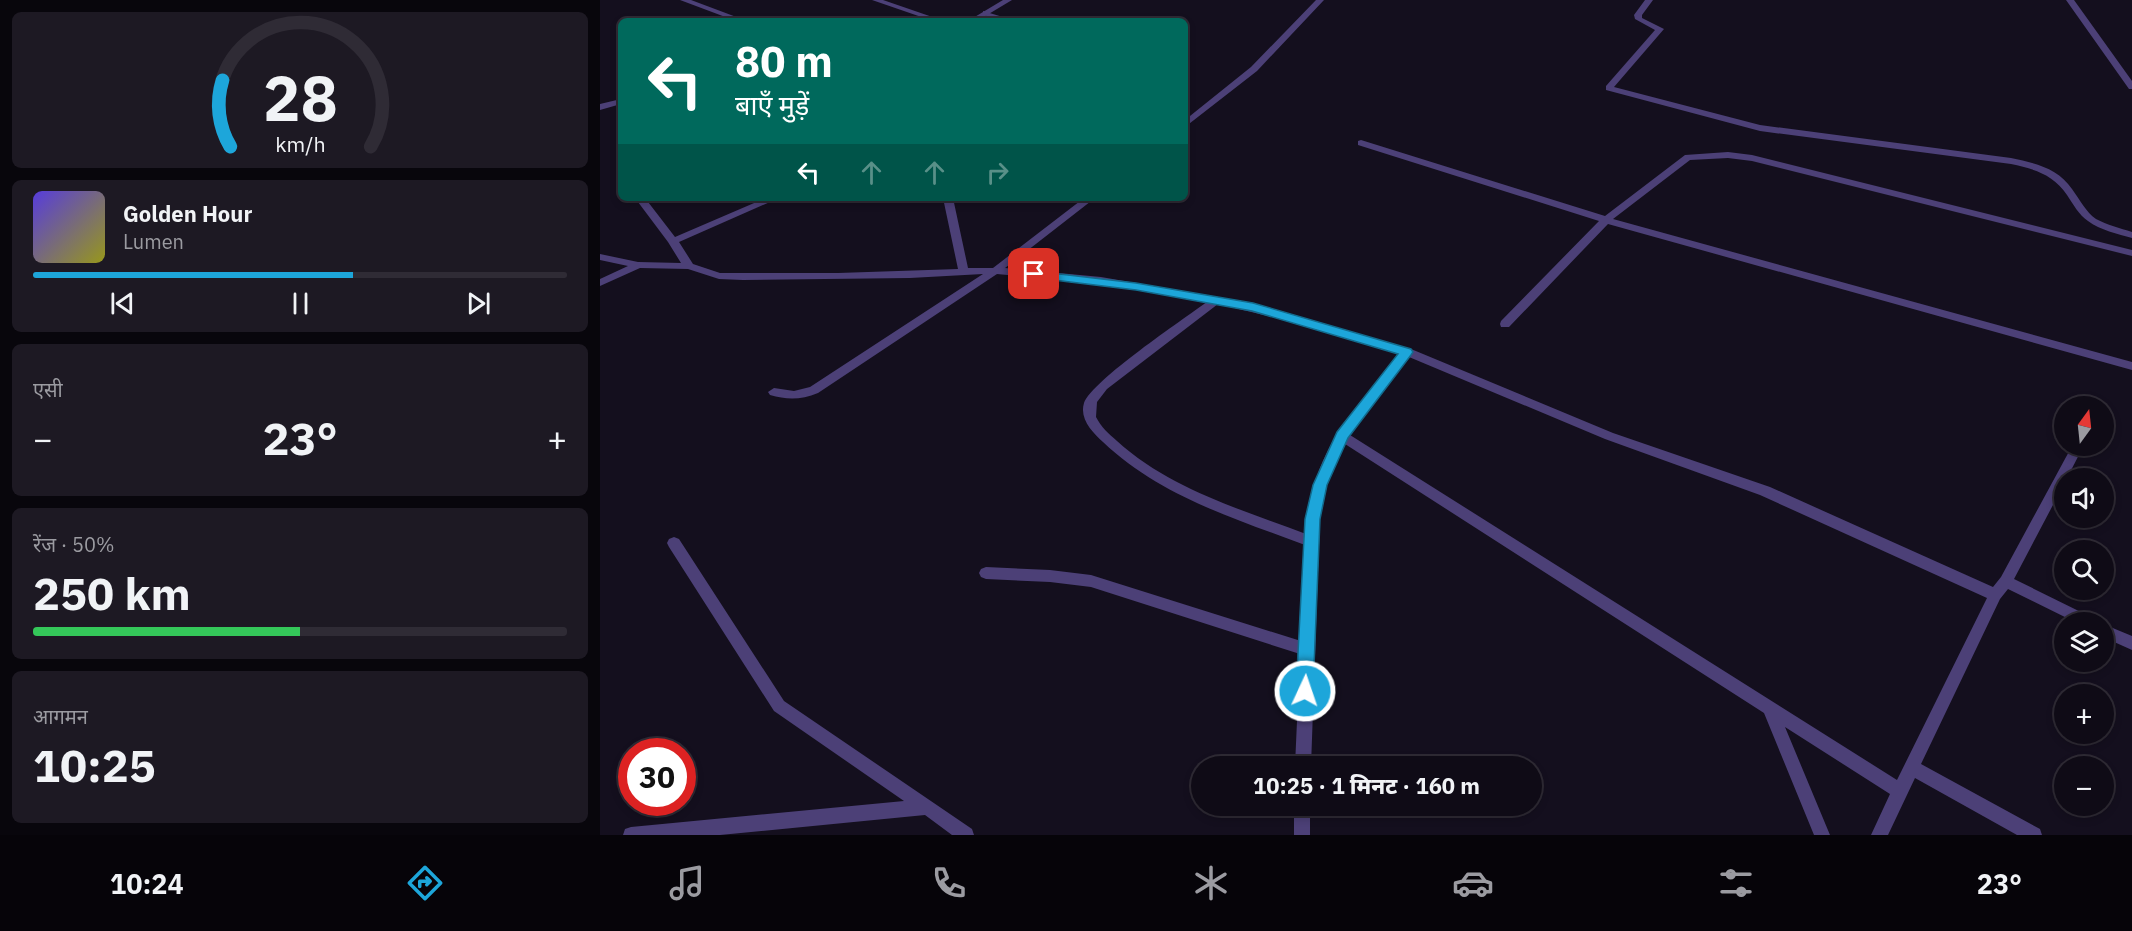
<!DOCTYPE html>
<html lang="hi">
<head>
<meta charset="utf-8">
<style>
	:root { --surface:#0f0b16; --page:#1d1923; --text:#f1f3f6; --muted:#9b9ba1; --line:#2f2b35; --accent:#1da6da }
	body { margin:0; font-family:"IBM Plex Sans","Noto Sans Devanagari",sans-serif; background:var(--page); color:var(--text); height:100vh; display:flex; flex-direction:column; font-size:22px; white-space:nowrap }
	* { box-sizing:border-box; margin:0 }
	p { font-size:20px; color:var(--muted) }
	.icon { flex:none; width:33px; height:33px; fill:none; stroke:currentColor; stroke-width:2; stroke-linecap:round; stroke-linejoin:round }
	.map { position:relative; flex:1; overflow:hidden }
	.panel { display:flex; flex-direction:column; gap:12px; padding:12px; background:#08060c; width:600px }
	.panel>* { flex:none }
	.banner { position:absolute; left:18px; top:18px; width:570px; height:183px; border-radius:9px; box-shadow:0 3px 9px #0003,0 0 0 2px var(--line); background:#00695c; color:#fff; overflow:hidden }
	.needle { width:39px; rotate:15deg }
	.controls { position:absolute; left:1454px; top:396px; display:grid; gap:12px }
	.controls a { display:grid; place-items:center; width:60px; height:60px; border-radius:50%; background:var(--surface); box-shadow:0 3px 9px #0003,0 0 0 2px var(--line); font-size:30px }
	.speed { position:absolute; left:18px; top:738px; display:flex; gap:12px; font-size:30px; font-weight:700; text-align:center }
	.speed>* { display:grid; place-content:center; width:78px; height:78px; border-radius:50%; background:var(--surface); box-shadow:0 3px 9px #0003,0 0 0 2px var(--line); line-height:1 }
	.speed .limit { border:9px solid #d22; background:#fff; color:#111 }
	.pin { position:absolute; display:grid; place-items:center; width:51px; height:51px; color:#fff; margin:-26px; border-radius:12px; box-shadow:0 3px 9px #0006 }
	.me { position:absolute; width:66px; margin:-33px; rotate:3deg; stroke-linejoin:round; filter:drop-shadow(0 0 4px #0008) }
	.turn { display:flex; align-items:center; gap:21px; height:126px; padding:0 18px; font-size:27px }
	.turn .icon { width:78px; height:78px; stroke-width:2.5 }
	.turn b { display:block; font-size:42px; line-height:51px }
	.lanes { display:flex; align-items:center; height:57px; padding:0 18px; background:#0003; justify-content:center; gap:30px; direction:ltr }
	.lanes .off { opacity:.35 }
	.big { font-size:45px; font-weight:800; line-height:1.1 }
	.panel .widget { flex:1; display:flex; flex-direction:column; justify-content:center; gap:9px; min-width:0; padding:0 21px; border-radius:9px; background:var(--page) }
	.panel .dial { align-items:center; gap:0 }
	.dial svg { height:156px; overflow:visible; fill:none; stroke:var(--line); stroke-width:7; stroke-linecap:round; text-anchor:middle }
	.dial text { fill:var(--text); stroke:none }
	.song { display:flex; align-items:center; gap:18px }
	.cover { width:72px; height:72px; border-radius:9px; background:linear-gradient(135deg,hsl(250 70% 55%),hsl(60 70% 35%)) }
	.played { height:6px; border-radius:3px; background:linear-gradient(90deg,var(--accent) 60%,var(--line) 60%) }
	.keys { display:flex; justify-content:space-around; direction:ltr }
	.heat { display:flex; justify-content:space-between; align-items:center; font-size:33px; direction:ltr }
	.charge { height:9px; border-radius:4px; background:linear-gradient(90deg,#34c759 50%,var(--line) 0) }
	.trip { position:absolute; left:591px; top:756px; width:351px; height:60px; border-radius:30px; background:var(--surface); box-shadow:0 3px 9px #0003,0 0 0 2px var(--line); font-weight:800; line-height:60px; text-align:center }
	.tab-bar { display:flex; height:96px; justify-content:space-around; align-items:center; background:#060409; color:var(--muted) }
	.tab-bar .icon { width:42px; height:42px }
	.tab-bar .on { color:var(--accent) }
	.tab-bar b { font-size:27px; color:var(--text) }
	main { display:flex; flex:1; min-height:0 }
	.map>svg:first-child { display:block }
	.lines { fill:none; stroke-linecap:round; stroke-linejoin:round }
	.lane { fill:#4c4077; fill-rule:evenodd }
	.street { fill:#4c4077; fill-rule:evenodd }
	.route { fill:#1da6da; stroke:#136c8e; stroke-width:1.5 }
</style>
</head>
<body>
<main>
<section class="panel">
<div class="widget dial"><svg viewBox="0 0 100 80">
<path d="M14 69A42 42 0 1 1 86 69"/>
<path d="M14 69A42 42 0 0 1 10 35" stroke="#1da6da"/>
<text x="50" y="56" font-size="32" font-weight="700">28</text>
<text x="50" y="72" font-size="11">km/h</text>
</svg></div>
<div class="widget">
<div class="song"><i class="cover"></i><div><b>Golden Hour</b><p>Lumen</p></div></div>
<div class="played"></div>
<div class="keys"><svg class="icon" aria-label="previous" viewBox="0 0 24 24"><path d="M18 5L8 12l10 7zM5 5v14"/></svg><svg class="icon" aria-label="pause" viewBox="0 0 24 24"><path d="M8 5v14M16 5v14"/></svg><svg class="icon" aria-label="next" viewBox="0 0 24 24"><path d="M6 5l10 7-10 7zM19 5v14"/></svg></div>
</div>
<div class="widget"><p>एसी</p>
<div class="heat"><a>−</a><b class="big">23°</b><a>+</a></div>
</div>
<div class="widget"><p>रेंज · 50%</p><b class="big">250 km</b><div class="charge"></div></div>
<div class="widget"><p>आगमन</p><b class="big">10:25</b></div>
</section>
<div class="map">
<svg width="1532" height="835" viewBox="0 0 1532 835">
	<rect width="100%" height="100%" fill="#140f1e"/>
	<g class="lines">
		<!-- lane -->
		<path class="lane" d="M383,11L416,21H404L383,15Z
			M761,140L1005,216L1085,155L1128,152L1152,155L1532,250V256L1152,161L1128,158L1090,160L1013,219L1532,362V370L1008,224L909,327H901L900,324L901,321L999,221L758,145V141Z"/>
		<!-- street -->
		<path class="street" d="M80,0H91L147,21H136Z
			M272,0H283L344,21H333Z
			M403,0H412L377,21H368Z
			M716,0H724L657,71L585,127V120L651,67Z
			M1045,0H1053L1042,15V18L1064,29L1014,87L1160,125L1411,158C1435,163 1458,168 1472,189C1480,200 1486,212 1496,219C1507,225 1520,228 1532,232V238C1518,234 1500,230 1488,221C1479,215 1473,204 1467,195C1453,174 1434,169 1411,164L1160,131L1006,90V86L1055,30L1035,19L1034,15Z
			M1466,0H1474L1532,81V89H1529Z
			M21,99V104L0,110V104Z
			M35,198H45L75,237L166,198H179L79,242L93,264L120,273H238L358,269L343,198H353L368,268H393L484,198H495L405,268L501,277L605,295L707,319L811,349L1013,433L1170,487L1393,587L1401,577L1472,446H1480L1482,449L1467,478H1464V484L1414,579L1493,618L1495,622H1475L1408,589L1400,599L1321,764L1440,829L1442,835H1417L1315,778L1288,835H1271L1290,794L1185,727L1230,835H1214L1164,713L745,444L726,485L720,519L711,766H695L700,654L491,587L450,582L386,579L381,577L379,573L381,569L386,567L450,570L491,575L701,641L705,545C633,518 560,496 503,442C493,433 479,419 484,403C493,380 582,320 607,302L501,284L397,274L218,393C201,400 187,400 170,395L168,392L174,388L194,391L210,387L383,274L310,278L143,280L119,279L88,269L40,268L0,286V279L28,266L0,260V254L38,262L81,263L68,242ZM618,304L705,325L800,354C780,379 754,407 737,434C719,463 707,499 706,534C640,509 570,489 517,441C509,434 501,427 496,417L497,402L507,389ZM809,357L1005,439L1160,495L1387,598L1297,780L750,435Z
			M74,537L79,539L184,701L372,829L374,835H352L325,815L120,835H23L25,829L31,827L304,801L174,711L69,547L67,543L69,539Z
			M1503,624L1532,636V650L1503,637Z
			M694,806H710V835H694Z"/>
	</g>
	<!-- route -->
	<path class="route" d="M434,271L536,283L653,303L811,349L813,352L811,355L748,438L727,485L720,519L713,691L711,697L705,699L698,697L696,691L705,519L713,485L737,432L798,354L652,311L536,290L429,277V272Z"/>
</svg>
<div class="controls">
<a><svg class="needle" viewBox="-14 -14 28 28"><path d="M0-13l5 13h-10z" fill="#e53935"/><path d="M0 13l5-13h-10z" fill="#9b9ba1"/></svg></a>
<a><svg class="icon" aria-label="sound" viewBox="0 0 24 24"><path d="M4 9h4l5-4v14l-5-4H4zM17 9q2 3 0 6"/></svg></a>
<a><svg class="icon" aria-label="search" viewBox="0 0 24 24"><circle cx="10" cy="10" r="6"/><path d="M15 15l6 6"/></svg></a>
<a><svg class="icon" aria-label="layers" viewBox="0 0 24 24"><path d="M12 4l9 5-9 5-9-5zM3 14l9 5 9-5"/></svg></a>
<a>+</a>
<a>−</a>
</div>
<div class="speed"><div class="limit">30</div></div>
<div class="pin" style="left:434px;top:274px;background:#d93025"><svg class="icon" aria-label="arrive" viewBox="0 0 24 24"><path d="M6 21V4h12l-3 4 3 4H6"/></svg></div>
<svg class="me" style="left:705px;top:691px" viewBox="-20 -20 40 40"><circle r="17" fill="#1da6da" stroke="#fff" stroke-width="3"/><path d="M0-11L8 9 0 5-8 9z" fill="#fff"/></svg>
<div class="trip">10:25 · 1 मिनट · 160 m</div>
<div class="banner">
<div class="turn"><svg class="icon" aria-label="left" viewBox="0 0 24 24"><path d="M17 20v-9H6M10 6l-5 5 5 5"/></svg><div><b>80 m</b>बाएँ मुड़ें</div></div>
<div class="lanes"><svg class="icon" aria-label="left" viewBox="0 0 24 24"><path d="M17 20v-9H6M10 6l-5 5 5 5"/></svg><svg class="icon off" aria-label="ahead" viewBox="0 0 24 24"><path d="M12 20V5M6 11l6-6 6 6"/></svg><svg class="icon off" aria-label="ahead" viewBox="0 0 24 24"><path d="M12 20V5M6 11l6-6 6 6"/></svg><svg class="icon off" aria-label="right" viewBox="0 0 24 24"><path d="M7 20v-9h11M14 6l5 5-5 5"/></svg></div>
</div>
</div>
</main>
<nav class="tab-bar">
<b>10:24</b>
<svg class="icon on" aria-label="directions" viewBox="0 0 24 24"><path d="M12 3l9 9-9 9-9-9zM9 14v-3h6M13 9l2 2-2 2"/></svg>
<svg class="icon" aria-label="music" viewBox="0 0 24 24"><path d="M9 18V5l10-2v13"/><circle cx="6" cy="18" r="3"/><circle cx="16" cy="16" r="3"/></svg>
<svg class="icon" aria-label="phone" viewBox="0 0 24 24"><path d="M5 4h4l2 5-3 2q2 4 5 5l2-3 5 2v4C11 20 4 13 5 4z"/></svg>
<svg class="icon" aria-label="climate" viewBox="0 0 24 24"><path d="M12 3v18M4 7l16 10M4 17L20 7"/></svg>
<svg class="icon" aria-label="car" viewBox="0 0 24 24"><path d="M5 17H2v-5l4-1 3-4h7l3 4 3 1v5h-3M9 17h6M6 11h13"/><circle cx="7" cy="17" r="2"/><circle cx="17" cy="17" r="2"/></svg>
<svg class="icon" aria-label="filters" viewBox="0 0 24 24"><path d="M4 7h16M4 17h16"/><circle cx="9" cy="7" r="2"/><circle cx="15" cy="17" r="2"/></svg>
<b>23°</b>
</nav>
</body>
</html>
